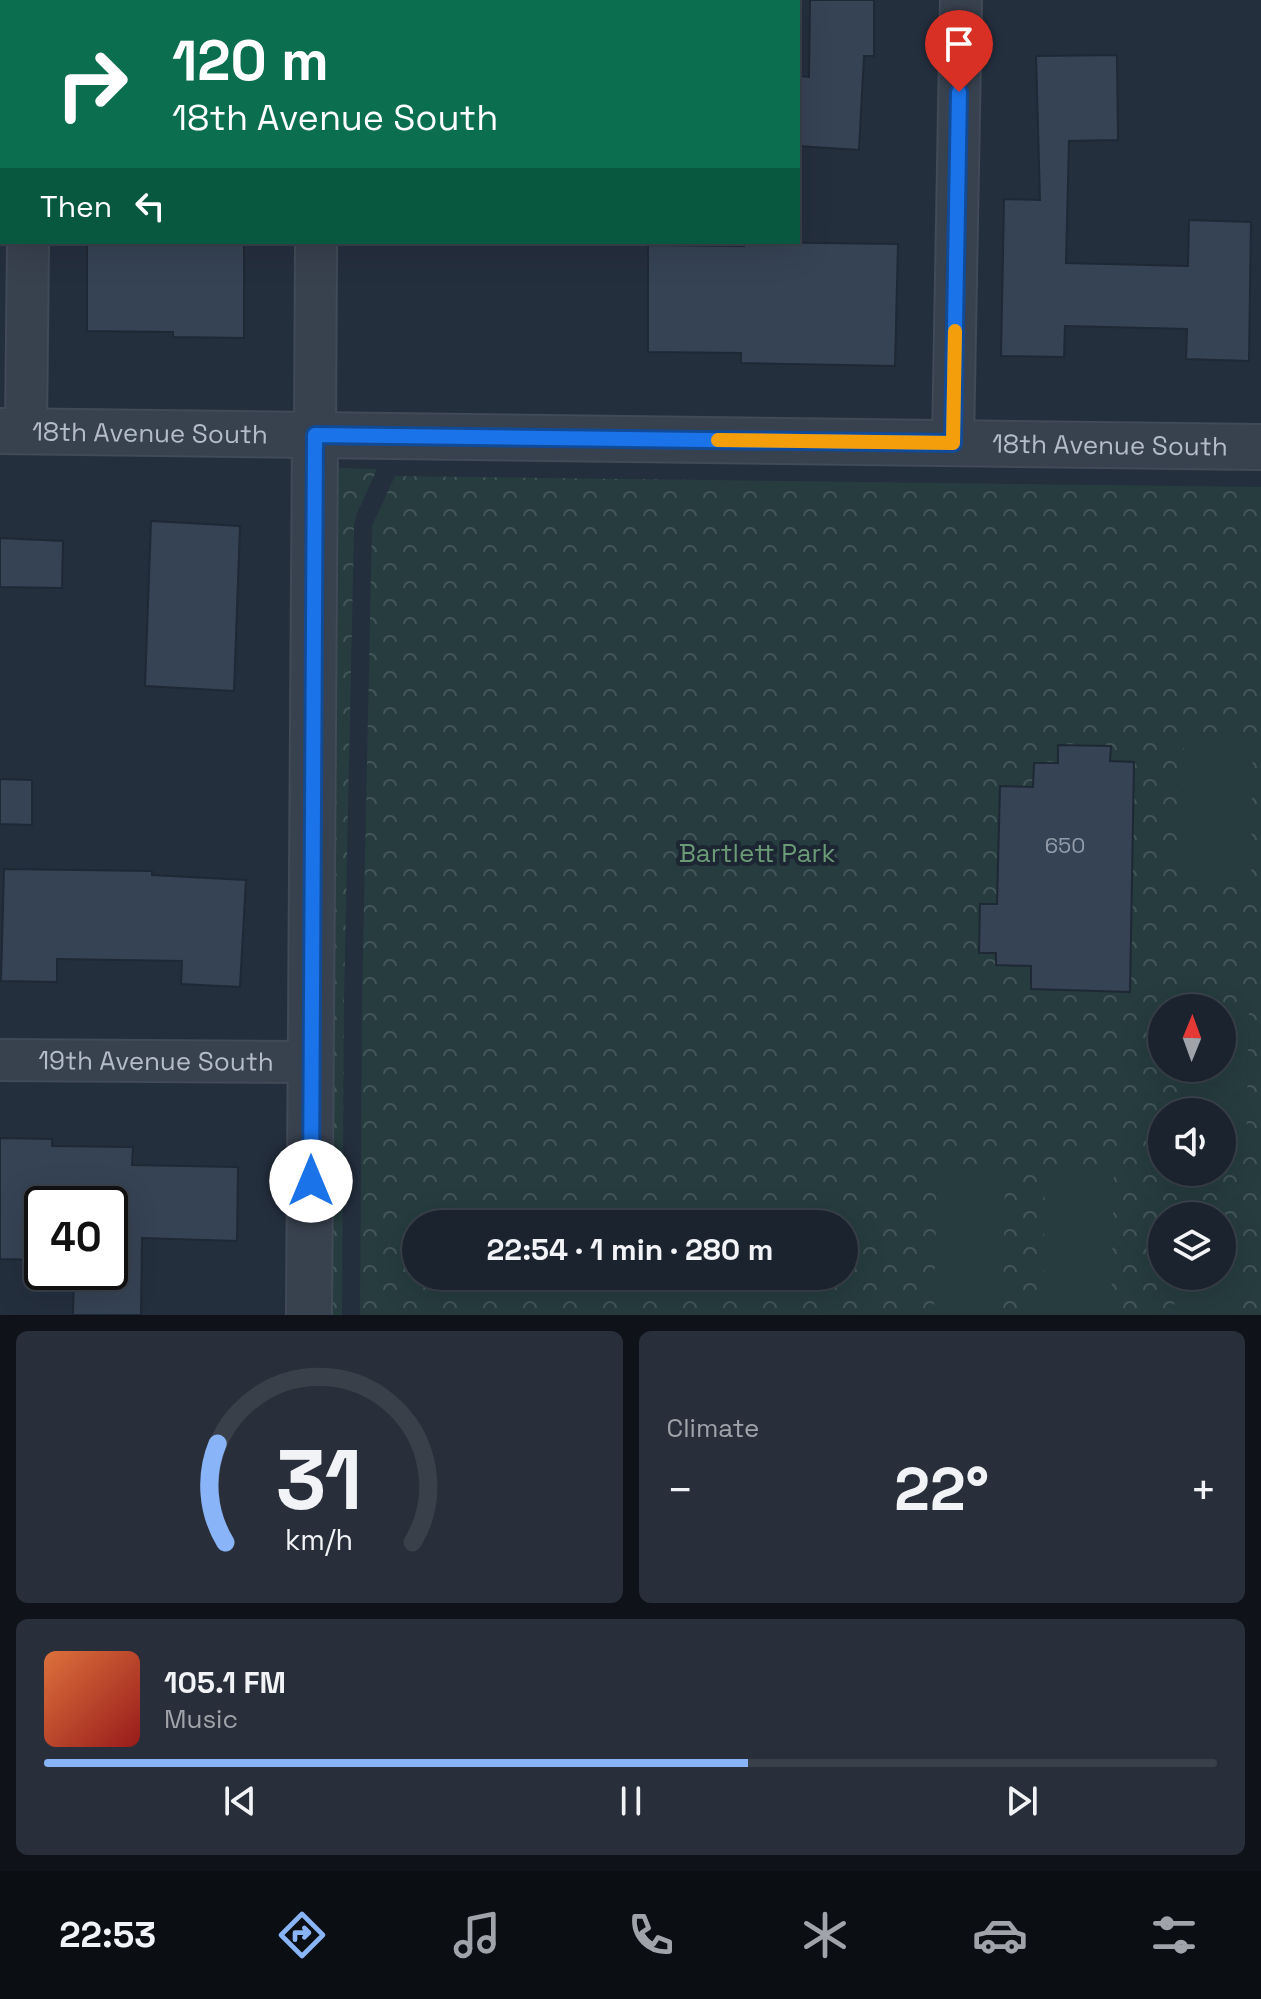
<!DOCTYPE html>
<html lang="en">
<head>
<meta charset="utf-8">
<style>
	:root { --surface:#1b232e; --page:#282f3a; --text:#f1f3f6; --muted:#a0a4aa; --line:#39404a; --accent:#8ab4f8 }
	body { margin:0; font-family:"Space Grotesk",sans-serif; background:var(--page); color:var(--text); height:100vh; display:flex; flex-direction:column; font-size:30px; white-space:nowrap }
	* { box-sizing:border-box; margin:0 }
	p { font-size:26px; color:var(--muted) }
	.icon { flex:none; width:44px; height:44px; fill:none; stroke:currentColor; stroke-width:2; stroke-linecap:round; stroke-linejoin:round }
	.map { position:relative; height:1315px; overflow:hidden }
	.panel { display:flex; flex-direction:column; gap:16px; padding:16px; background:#0f1319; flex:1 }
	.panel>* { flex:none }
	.guide { position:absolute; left:0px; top:0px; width:800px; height:244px; box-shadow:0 8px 32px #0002,0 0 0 2px var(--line); background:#0b6e4f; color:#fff; overflow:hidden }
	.needle { width:52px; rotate:1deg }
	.fabs { position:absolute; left:1148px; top:994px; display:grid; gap:16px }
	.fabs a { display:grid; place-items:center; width:88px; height:88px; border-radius:50%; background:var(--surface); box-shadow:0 8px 32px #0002,0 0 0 2px var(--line); font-size:40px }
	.speed { position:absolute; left:24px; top:1186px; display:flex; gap:16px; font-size:40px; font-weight:700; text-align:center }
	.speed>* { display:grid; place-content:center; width:104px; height:104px; border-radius:50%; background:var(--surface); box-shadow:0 8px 32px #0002,0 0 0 2px var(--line); line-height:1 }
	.speed .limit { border:4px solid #111; border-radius:12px; background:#fff; color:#111 }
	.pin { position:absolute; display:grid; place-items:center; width:68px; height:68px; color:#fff; margin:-82px -34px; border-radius:50% 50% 50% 0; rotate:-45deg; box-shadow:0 0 8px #0007 }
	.pin .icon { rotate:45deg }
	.me { position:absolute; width:88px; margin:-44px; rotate:0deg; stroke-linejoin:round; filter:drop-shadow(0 0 6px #0008) }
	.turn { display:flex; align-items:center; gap:28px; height:168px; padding:0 40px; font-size:36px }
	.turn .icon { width:104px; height:104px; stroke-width:2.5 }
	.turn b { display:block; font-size:56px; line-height:68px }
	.then { display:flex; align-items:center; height:76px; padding:0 40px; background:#0003; gap:16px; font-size:30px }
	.big { font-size:60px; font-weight:700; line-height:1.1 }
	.panel .card { flex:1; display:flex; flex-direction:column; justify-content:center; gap:12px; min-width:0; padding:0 28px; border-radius:12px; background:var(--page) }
	.panel .dial { align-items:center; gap:0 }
	.dial svg { height:208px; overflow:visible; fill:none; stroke:var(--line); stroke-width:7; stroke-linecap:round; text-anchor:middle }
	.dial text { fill:var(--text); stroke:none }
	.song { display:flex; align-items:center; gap:24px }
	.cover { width:96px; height:96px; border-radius:12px; background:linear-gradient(135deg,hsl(20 70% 55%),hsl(0 70% 35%)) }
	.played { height:8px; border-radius:4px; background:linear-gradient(90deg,var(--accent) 60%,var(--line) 60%) }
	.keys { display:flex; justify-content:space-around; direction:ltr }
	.heat { display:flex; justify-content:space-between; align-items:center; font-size:44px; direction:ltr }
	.panel .tiles { flex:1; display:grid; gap:16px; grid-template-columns:1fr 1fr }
	.card:last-child { grid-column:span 2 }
	.trip { position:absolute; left:402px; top:1210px; width:456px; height:80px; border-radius:40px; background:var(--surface); box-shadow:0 8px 32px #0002,0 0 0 2px var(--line); font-weight:700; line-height:80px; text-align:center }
	.tabs { display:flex; height:128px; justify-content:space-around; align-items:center; background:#0b0e12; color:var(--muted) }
	.tabs .icon { width:56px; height:56px }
	.tabs .selected { color:var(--accent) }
	.tabs b { font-size:36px; color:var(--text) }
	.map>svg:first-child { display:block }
	.park { fill:url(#park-crowns); fill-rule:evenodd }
	.pitch { fill:#263c3f }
	.building { fill:#364354; stroke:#1f2835; stroke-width:2 }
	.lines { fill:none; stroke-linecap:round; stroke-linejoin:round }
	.minor-casing { stroke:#414a57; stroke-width:44 }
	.tertiary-casing { stroke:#414a57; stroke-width:48 }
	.minor { stroke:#38414e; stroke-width:40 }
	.tertiary { stroke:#38414e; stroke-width:44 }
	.route-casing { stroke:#114b97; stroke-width:20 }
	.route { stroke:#1a73e8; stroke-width:14 }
	.slow { stroke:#f59e0b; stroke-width:14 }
	.labels { text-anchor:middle; stroke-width:8; stroke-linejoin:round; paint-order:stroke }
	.number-label { font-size:22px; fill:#929caa }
	.street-label { font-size:26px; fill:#b4bcc9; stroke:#1d2633 }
	.park-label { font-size:26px; fill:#6b9a76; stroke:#1d2633 }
</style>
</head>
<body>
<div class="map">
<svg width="1261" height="1315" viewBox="0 0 1261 1315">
	<defs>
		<pattern id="park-crowns" width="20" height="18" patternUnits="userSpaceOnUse" patternTransform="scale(2)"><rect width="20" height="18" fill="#263c3f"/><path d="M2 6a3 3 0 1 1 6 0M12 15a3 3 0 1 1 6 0" fill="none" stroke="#435659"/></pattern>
	</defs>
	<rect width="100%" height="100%" fill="#242f3e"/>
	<!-- park -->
	<path class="park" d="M338,468L377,469L356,516L354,526L344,1000L342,1315H330Z
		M395,476L1261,487V1315H360L362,1000L372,526ZM1162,1008H1222V1068H1162ZM1162,1112H1222V1172H1162ZM1162,1216H1222V1276H1162ZM416,1224H844V1276H416Z"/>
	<!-- pitch -->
	<path class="pitch" d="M1184,732L1253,733L1251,881L1182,880Z
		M1180,1006H1249L1246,1155H1222V1112H1178L1179,1068H1222V1008H1180Z
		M937,1167L1005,1169L1003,1315H934Z
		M1045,1169L1114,1170L1111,1315H1043Z
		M1222,1253H1243L1242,1315H1174L1175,1276H1222Z"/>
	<!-- building -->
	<path class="building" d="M810,0H874V56H864L859,150L798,146L800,76L809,77Z
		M1117,55L1118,140L1069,141L1066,263L1188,266L1189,220L1251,222L1249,361L1186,359L1187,329L1065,326L1064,357L1001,356L1004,199L1040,200L1036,56Z
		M173,242H244V338L173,337V332L87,331V244L173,245Z
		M744,242L898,244L895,366L741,363V353L648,352V245L744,246Z
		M151,521L240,526L234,691L145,686Z
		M0,538L63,541L62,588L0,587Z
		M1058,745L1111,746L1110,761L1134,762L1130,992L1031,989V966L996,965V953H979L980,904H997L1000,786L1033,787L1034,763H1058Z
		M0,779L32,780V825L0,824Z
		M4,869L152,871V875L246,880L240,987L181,984L182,961L57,959V982L1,981Z
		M0,1138L52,1139V1146L133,1147L132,1165L238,1167L237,1241L142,1238L141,1315H73L74,1272H110V1204H42V1260L0,1259Z"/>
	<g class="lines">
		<defs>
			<g id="minor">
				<path d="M31,2V0"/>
				<path d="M317,2V0"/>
				<path d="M26,431L28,242"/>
				<path d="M315,435L316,242"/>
				<path d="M953,443L961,0"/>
				<path id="s1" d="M0,1060L312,1062"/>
			</g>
			<g id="tertiary">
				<path id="s2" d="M0,431L1261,447"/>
				<path d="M309,1315L315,435"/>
			</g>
		</defs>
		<!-- minor casing -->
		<use href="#minor" class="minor-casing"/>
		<!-- tertiary casing -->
		<use href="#tertiary" class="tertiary-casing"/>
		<!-- minor -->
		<use href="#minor" class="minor"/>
		<!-- tertiary -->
		<use href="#tertiary" class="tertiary"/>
	</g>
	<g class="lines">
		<defs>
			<path id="route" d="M311,1181L315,435L953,443L959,92"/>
		</defs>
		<!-- route casing -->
		<use href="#route" class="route-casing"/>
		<!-- route -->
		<use href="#route" class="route"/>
		<!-- slow -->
		<path class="slow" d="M718,440L953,443L955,331"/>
	</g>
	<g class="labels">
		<!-- number labels -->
		<g class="number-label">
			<text x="1065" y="853">650</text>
		</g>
		<!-- street labels -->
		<g class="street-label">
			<text dy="9" stroke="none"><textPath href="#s2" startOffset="150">18th Avenue South</textPath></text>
			<text dy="9" stroke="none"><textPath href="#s2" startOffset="1110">18th Avenue South</textPath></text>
			<text dy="9" stroke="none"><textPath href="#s1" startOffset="156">19th Avenue South</textPath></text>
		</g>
		<!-- park labels -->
		<g class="park-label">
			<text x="757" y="862">Bartlett Park</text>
		</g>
	</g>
</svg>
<div class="fabs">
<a><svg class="needle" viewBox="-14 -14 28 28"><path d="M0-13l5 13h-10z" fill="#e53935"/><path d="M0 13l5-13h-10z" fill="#a0a4aa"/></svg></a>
<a><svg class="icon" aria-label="sound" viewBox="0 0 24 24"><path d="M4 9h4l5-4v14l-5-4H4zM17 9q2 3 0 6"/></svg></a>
<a><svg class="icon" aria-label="layers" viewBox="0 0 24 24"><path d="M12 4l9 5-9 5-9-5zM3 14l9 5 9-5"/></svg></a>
</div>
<div class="speed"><div class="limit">40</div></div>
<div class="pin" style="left:959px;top:92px;background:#d93025"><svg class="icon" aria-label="arrive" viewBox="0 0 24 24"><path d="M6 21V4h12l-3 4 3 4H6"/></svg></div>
<svg class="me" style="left:311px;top:1181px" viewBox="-20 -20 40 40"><circle r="19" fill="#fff"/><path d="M0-13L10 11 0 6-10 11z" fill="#1a73e8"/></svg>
<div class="trip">22:54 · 1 min · 280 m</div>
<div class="guide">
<div class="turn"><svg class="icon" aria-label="right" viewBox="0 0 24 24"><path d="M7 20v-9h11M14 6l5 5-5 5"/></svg><div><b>120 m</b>18th Avenue South</div></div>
<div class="then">Then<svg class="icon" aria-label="left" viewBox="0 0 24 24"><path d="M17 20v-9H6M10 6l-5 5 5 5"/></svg></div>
</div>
</div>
<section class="panel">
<div class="tiles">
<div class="card dial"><svg viewBox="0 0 100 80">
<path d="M14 69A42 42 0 1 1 86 69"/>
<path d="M14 69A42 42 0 0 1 11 31" stroke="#8ab4f8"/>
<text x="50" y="56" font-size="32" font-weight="700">31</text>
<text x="50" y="72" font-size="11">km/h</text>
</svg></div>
<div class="card"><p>Climate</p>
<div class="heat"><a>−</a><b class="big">22°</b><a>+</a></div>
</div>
<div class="card">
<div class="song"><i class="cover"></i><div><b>105.1 FM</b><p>Music</p></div></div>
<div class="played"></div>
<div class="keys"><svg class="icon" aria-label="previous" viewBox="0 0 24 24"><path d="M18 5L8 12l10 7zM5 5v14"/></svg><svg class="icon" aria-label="pause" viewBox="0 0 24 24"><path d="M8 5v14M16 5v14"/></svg><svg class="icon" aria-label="next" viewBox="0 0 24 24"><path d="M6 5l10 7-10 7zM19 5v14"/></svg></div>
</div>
</div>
</section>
<nav class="tabs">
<b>22:53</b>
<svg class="icon selected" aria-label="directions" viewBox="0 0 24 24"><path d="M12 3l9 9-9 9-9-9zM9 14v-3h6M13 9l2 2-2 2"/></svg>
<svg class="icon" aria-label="music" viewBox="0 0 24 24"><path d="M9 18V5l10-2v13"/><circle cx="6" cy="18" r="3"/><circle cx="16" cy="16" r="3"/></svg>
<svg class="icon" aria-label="phone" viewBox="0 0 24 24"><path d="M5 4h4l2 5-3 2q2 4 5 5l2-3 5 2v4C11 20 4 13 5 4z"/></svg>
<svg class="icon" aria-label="climate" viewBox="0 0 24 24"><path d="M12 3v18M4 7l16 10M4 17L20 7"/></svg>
<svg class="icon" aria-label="car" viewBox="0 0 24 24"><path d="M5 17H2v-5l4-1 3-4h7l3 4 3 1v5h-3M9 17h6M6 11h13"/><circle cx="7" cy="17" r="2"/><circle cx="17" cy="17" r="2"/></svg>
<svg class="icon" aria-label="filters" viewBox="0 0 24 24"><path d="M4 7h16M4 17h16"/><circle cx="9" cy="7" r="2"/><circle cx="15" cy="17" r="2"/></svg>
</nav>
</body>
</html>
